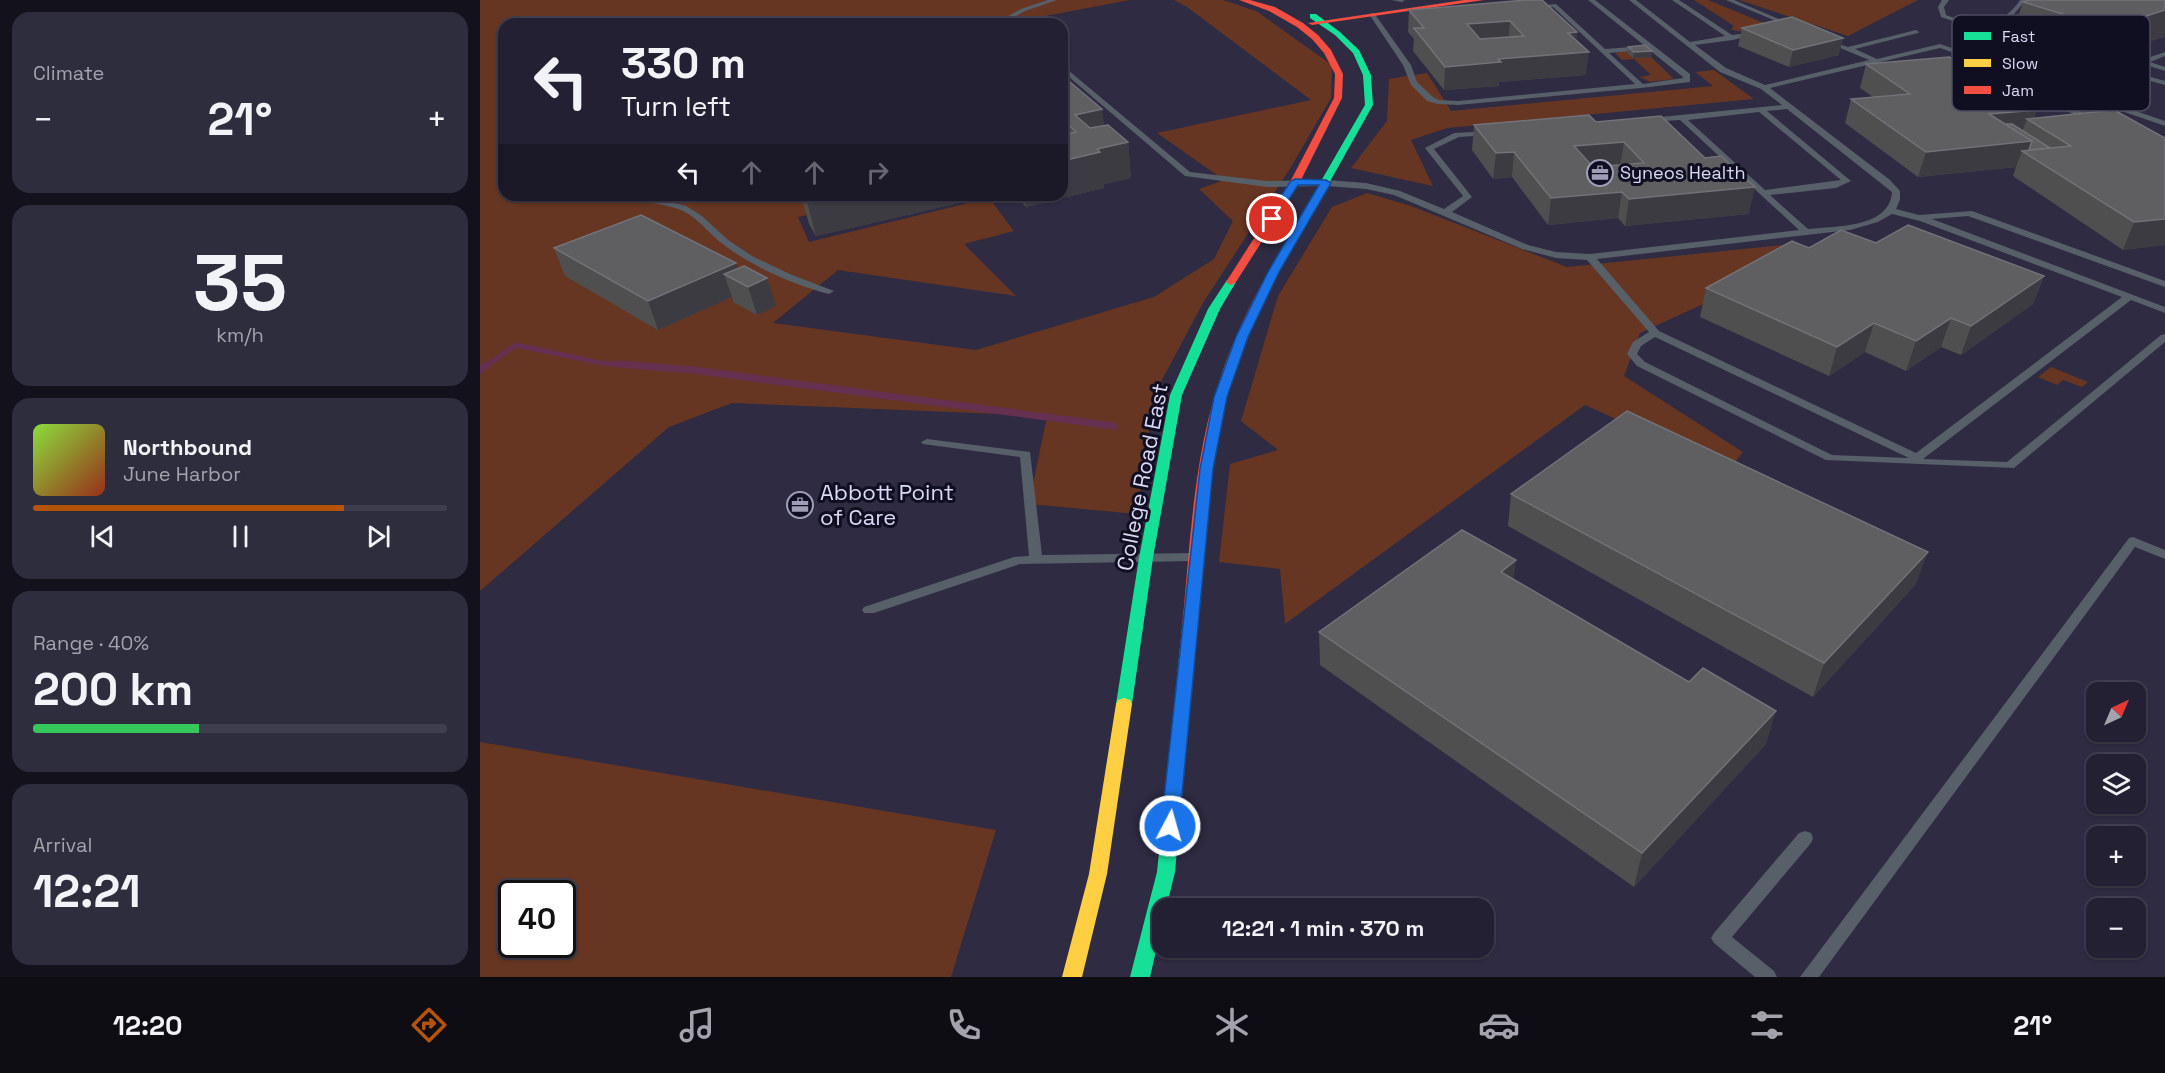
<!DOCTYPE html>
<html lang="en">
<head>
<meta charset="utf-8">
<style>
	:root { --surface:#222032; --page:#2e2d3e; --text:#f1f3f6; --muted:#a2a3ac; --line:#3f3e4d; --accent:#b45309 }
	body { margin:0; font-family:"Space Grotesk",sans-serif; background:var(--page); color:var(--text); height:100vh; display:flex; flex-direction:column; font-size:22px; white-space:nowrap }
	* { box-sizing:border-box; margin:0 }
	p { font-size:20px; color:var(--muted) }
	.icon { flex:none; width:33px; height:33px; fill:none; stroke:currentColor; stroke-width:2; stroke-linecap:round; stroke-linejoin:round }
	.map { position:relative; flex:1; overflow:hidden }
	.drawer { display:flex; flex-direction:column; gap:12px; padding:12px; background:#13121c; width:480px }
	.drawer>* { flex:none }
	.hud { position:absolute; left:18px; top:18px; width:570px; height:183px; border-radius:18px; box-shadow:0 2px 4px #0004,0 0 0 2px var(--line); background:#222032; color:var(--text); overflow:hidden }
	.needle { width:39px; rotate:44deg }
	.controls { position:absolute; left:1606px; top:682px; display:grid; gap:12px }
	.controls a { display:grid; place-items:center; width:60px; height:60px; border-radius:12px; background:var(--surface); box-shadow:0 2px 4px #0004,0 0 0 2px var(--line); font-size:30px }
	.speed { position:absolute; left:18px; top:880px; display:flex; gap:12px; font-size:30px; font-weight:700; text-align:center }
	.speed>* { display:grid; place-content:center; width:78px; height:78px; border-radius:50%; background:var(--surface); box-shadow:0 2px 4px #0004,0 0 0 2px var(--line); line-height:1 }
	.speed .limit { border:3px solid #111; border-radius:9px; background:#fff; color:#111 }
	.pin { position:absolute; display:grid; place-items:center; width:51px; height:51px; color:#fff; margin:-26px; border:3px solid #fff; border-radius:50%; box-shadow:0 2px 6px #0007 }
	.me { position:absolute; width:66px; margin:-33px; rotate:6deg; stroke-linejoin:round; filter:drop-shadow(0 0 4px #0008) }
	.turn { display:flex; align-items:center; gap:21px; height:126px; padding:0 24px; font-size:27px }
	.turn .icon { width:78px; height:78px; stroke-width:2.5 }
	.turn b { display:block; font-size:42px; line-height:51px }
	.lanes { display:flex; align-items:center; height:57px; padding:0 24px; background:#0003; justify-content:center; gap:30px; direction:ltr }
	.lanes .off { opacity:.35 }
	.big { font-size:45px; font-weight:700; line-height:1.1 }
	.drawer .card { flex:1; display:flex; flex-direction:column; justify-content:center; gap:9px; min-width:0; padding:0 21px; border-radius:18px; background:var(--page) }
	.drawer .dial { align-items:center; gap:0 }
	.dial b { font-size:78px; line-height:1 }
	.song { display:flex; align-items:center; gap:18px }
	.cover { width:72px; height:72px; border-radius:9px; background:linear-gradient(135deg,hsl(90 70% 55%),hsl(10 70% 35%)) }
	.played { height:6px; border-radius:3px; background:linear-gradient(90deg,var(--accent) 75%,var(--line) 75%) }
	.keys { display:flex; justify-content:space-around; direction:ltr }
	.heat { display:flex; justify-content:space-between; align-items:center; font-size:33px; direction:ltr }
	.charge { height:9px; border-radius:4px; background:linear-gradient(90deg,#34c759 40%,var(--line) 0) }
	.trip { position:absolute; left:672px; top:898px; width:342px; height:60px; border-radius:18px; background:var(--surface); box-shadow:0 2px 4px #0004,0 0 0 2px var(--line); font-weight:700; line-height:60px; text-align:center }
	.tabs { display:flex; height:96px; justify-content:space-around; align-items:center; background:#0e0d14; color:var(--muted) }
	.tabs .icon { width:42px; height:42px }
	.tabs .on { color:var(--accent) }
	.tabs b { font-size:27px; color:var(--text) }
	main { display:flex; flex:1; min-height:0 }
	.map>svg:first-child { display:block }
	.green { fill:#663622; fill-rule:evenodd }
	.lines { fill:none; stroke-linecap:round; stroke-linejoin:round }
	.stream-far1 { stroke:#663051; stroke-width:5 }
	.stream { stroke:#663051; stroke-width:7 }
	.lane { fill:#575f69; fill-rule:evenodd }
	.fast { fill:#16e098; fill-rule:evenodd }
	.slow { fill:#ffcf43; fill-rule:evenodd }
	.jam { fill:#f24e42; fill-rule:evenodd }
	.wall { fill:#504f4f }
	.shaded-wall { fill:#3c3b42 }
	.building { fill:#5f5e61; stroke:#727278; stroke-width:1.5; fill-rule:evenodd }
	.route { fill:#1a73e8; stroke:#114b97; stroke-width:1.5 }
	.labels { text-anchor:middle; stroke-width:6; stroke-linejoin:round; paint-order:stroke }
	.far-poi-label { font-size:18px; fill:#dadaf6; stroke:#100f22; text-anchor:start }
	.street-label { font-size:22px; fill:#dadaf6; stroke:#100f22 }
	.poi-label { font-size:22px; fill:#dadaf6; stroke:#100f22; text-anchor:start }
	.key { fill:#100f22; stroke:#4d4c62; stroke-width:1.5 }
	.key-label { font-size:16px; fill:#dadaf6 }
</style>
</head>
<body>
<main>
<section class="drawer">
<div class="card"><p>Climate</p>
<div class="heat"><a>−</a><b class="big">21°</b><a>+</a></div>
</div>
<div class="card dial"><b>35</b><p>km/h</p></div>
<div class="card">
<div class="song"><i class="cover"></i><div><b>Northbound</b><p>June Harbor</p></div></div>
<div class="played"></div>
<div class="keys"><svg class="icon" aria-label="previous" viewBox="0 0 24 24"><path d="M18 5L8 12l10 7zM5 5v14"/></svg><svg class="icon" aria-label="pause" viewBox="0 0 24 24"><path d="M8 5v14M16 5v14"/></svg><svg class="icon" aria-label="next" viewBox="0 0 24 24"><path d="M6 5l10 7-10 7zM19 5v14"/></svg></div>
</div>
<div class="card"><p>Range · 40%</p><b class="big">200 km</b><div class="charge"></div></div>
<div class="card"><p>Arrival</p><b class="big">12:21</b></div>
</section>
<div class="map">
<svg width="1685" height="977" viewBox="0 0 1685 977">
	<rect width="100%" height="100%" fill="#2e2b42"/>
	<!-- green -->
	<path class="green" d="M0,0H650L523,24H24V195H256L259,200L277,195H418L318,217L329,242L509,198L534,231L484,244L536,296L358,270L293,323L496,350L674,297L734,259L753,221L719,189L744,180L677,133L831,100L707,7L694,0H743L776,11L852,65L851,98L811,167L723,303L674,395L657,514L549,504L567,416L252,403L189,427L0,591Z
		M1214,0H1228L1284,23L1292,22C1279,26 1263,35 1251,29L1254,26Z
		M1259,0H1438L1368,36Z
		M1145,51L1153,58L1171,57L1194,79L1170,82L1159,77L1171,75L1154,59L1142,60L1135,53Z
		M1234,70L1274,99L967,128L931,140L953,186L871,168L907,121L909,79L947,73L971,111L1233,86L1215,72Z
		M887,193L931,206L1087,267L1313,244L1343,249L1160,333L1144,376L1263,452L1249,470L1105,405L805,624L800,569L739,562L750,464L798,450L761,421L798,296L852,207Z
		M1571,367L1608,382L1602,387L1583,380L1577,385L1558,377Z
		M0,742L516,830L471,977H0ZM32,894H82V945H32Z"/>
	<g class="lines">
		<!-- stream-far1 -->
		<path class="stream-far1" d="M6,366L36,345L121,363L159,366"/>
		<!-- stream -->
		<path class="stream" d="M139,364L213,370L634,426
			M0,370L8,364"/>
		<!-- lane -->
		<path class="lane" d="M568,0H577L545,11L522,24H514L541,9Z
			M911,0H925L922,2Z
			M1108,0H1115L1210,74V82L1161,88L978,105L958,104L947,101L931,85L923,65L889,14L894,13L931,65L937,82L953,97L959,100L978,101L1155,84L1073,7L1053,9L1050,7L1076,4L1125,49L1165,46ZM1167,48L1203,77V78L1163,84L1129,53L1164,50Z
			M1149,0H1156L1210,42L1245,36L1192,0H1199L1252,35L1276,32V34L1253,40L1215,45L1246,68L1285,85L1389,60L1346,42V40L1368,47L1436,30L1439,32L1438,33L1375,49L1397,59L1460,44L1685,121V126L1460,48L1290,88L1410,180L1420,191V200L1416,209L1439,215L1492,211L1685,281V287L1488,216L1452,219L1685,307V313L1651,300L1443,459L1527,462L1681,335L1685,334V342L1534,468L1346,460L1157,366L1147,354L1153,342L1169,332L1107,260L1076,258L1042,249L914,195L886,189L846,186L787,187L705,176L582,71V65L710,172L787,181L846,180L886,183L920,191L964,209L983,196L945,148L974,133L1012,131L1013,133L1009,135L979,137L954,149L992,197L972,212L1048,245L1076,252L1110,254L1319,230L1200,120L1170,122L1166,120L1170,118L1302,105L1281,89L1240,72ZM1307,109L1412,192C1410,228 1356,226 1328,229L1290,195L1356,188L1371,181L1287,111ZM1279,112L1361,180L1285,190L1208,120ZM1412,214L1440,221L1642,297L1436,453L1179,331L1117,259L1370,230L1398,222ZM1175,337L1429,458L1352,455L1165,362L1157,354L1161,346Z
			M1246,0H1254L1315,26L1310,27Z
			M1462,0H1469L1464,7L1466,15C1495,26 1520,30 1540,0H1546L1534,14L1512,27L1543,43L1638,68L1685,52V56L1670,62L1685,67V71L1663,64L1646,70L1685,81V85L1539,45L1504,28L1484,25L1461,17L1458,7Z
			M1486,70H1492L1620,119L1613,121L1486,74Z
			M143,195H163L206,206L222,216L248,240L272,256L312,275L354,291L349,294C312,284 275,268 244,245C230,235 220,220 205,212C187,202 157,204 143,195Z
			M447,439L550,452L562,555L716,553L722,557L716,561L540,564L394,613H384L382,610L384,607L534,557L549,556L540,457L443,444L441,442Z
			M1653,537L1685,550V559L1655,547L1339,977H1320L1649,538Z
			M1325,831L1331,833L1333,838L1331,843L1252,937L1294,971L1297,977H1275L1234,943L1231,938L1234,933L1319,833Z"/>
		<!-- fast -->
		<path class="fast" d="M830,14H836L860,32L879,50L891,75L893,105L817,240L812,243L807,240L885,105L883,75L873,53L855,35L830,18Z
			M751,279L756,282L740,309L702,395L673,558L652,704L650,708L644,710L638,708L636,704L659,558L690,395L728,309L747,280Z
			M708,641L714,643L716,647L695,872L686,909H682V925L670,977H650L677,872L700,647L702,643Z"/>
		<!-- slow -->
		<path class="slow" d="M644,698L650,700L652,704L627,874L602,977H582L609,874L636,704L638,700Z"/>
		<!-- jam -->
		<path class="jam" d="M759,0H770L795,7L823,23L838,35L851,50L863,74L862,98L820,182L756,282L751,285L746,282L810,182L854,98L855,74L844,53L832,39L817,27L789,11Z
			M984,0H1004L832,25L828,23Z
			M812,237L817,240C792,284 768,328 752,376C724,463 724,557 716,647L714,651H702L700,647C710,557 711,462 741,376C757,328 781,283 807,240Z"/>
	</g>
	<!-- wall -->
	<path class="wall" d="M1046,0L1097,32L1096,40L1106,75L1019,82V86L964,90L933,51L934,39L928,32L929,10Z
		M1685,0L1618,59L1533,32L1543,2Z
		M1262,28L1359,55L1309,67L1258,46Z
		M1148,47L1172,51L1171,57L1153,58L1147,53Z
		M1386,64L1555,118L1634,110L1685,245L1643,250L1533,176L1536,167L1438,177L1365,123L1371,99L1393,97L1380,88Z
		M582,77L622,109L624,126L648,142L651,178L624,184V188L546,207L535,195H582Z
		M1116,122L1269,214L1145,226L1138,218L1068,225L1032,177L1013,179L992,150L994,125Z
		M321,195H491L492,200L336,236L329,224Z
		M1396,243L1564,276L1553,304L1481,355L1461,347L1426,371L1385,352L1349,376L1220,317L1226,288L1329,248Z
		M74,248L258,268L296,306L277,315L253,302L252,297L178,330L85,276Z
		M1031,494L1436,584L1333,697L1028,526Z
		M1033,579L1286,744L1154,887L840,665L839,632Z"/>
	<!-- shaded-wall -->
	<path class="shaded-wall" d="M1685,10V37L1618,59L1629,28Z
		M1030,21L1028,44L985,47L987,24Z
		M1097,32L1095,53L1109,52L1106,75L1019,82V86L964,90L965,67L1018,59L1088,33Z
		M1363,38L1359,55L1309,67L1313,50Z
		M1172,51L1171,57L1153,58L1154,52Z
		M622,109L626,144L595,115Z
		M1557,110L1553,122L1547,119L1541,135L1509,114Z
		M588,124L592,158L617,149L648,142L651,178L624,184V188L546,207L544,195H582V125Z
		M1552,141L1547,154L1542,151L1536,167L1438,177L1446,152Z
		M1144,142L1140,167L1091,172L1094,146Z
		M1034,152L1032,177L1013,179L1016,153Z
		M1275,187L1269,214L1145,226L1149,199Z
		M1142,192L1138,218L1068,225L1071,198Z
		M339,195H491L492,200L336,236L326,198Z
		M1685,219V245L1643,250L1654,222Z
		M256,263L263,283L244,274L252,297L178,330L168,301Z
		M1564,276L1553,304L1481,355L1491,326Z
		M287,278L296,306L277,315L268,287Z
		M1471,318L1461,347L1426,371L1436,341Z
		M1394,323L1385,352L1349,376L1357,347Z
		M1448,552L1436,584L1333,697L1344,663Z
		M1036,560L1032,593L1021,572Z
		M1296,711L1286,744L1154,887L1162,853Z"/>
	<!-- building -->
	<path class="building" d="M1046,0H1062L1097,32L1088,33L1109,52L1018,59L1021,62L965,67L934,28H944L929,10ZM1030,21L1044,36L1000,39L987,24Z
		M1548,0H1685V10L1629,28L1543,2Z
		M1312,17L1363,38L1313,50L1262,28Z
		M1165,45L1172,51L1154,52L1148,47Z
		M1469,57L1557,110L1509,114L1552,141L1446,152L1371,99L1430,94L1386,64Z
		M582,77H584L622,109L595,115L610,128L628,125L648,142L617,149L620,152L582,161V135L596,132L588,124L582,125Z
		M1634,110L1685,138V219L1654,222L1542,151L1591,146L1547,119Z
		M1109,115L1116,122L1181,116L1225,158L1241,156L1275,187L1149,199L1142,192L1071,198L1034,152L1016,153L994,125ZM1144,142L1164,163L1113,167L1094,146Z
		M1525,124H1532L1570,148L1549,150L1552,141Z
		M324,195H339L326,198Z
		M161,215L256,263L168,301L74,248Z
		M1428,225L1564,276L1491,326L1471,318L1436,341L1394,323L1357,347L1226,288L1312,241L1329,248L1361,230L1396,243Z
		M264,266L287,278L268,287L244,274Z
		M1147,411L1448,552L1344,663L1031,494Z
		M982,530L1036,560L1021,572L1209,682L1223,668L1296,711L1162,853L839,632Z"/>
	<!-- route -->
	<path class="route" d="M815,179L846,180L851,183L799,272L768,337L747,397L733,469L699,826L697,832L690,834L684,832L681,826L720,469L734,397L756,337L788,272L839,185H818L795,221H788L787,219L810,182Z"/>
	<!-- icons -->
	<defs>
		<symbol id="office-ring" viewBox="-11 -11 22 22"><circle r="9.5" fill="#100f22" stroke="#9e9db7" stroke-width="1.5"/><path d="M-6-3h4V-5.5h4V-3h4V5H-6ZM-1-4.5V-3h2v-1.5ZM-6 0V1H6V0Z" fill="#9e9db7"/></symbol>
	</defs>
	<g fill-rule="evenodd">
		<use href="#office-ring" x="1105" y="158" width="30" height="30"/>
		<use href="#office-ring" x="305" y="490" width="30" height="30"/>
	</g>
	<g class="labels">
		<!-- far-poi labels -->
		<g class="far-poi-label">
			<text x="1140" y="179">Syneos Health</text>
		</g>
		<!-- street labels -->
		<g class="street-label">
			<text transform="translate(662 477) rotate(-79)" y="8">College Road East</text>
		</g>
		<!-- poi labels -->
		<g class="poi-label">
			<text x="340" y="500">Abbott Point<tspan x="340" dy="25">of Care</tspan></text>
		</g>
	</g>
	<!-- legend -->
	<rect x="1472" y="15" width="198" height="96" rx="9" class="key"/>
	<rect x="1484" y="32" width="27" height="8" fill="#16e098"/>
	<rect x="1484" y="59" width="27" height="8" fill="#ffcf43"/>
	<rect x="1484" y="86" width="27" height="8" fill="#f24e42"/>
	<g class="key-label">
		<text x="1522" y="42">Fast</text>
		<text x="1522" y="69">Slow</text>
		<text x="1522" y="96">Jam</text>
	</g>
</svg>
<div class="controls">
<a><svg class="needle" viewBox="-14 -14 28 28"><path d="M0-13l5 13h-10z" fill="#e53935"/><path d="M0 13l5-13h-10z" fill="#a2a3ac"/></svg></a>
<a><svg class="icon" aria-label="layers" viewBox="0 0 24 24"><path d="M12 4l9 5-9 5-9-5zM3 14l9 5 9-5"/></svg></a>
<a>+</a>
<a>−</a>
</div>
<div class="speed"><div class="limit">40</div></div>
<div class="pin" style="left:792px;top:219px;background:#d93025"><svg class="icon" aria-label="arrive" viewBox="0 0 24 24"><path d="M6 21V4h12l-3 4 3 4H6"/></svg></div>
<svg class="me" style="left:690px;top:826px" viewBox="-20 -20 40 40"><circle r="17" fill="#1a73e8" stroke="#fff" stroke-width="3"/><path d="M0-11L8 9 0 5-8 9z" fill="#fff"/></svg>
<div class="trip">12:21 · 1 min · 370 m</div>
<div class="hud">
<div class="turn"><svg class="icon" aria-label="left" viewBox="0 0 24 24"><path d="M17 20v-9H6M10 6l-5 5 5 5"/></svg><div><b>330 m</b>Turn left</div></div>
<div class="lanes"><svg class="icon" aria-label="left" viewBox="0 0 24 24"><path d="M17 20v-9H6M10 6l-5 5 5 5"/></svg><svg class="icon off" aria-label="ahead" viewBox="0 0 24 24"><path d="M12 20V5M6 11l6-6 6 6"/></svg><svg class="icon off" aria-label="ahead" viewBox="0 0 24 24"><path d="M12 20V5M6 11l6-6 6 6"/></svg><svg class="icon off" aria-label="right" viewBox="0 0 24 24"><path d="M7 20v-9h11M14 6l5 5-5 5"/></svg></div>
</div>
</div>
</main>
<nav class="tabs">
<b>12:20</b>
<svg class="icon on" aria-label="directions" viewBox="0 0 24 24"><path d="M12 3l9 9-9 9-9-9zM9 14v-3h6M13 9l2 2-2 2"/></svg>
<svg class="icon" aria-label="music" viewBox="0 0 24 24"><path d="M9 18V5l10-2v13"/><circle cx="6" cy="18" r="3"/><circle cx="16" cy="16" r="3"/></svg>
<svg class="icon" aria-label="phone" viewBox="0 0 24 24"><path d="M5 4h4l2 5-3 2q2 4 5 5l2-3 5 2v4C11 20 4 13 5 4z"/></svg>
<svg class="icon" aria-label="climate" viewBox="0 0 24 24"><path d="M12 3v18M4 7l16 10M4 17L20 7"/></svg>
<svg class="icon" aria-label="car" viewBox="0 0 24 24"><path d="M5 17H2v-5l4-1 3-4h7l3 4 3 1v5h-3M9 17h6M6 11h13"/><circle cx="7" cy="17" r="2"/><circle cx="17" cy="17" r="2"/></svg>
<svg class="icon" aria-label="filters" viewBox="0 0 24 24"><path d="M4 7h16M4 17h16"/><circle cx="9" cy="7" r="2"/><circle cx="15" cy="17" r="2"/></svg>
<b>21°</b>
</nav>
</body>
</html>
